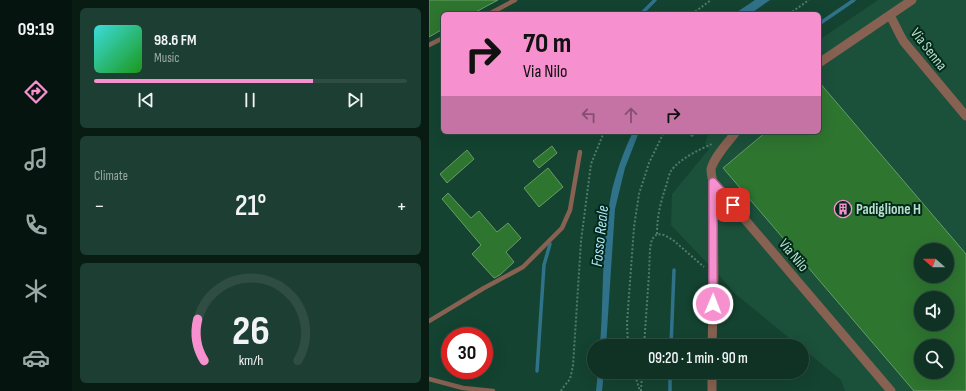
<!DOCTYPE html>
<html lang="en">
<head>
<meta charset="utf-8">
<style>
	:root { --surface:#0f3225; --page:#1d3e32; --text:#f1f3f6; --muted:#9baaa7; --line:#2f4d42; --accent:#f790ce }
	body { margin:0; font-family:"Sofia Sans Condensed",sans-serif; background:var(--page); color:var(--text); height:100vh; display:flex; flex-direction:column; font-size:15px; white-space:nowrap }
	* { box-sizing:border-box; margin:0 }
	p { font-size:13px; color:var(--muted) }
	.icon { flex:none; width:22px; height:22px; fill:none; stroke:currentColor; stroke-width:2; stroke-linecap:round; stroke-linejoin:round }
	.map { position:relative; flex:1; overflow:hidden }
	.drawer { display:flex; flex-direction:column; gap:8px; padding:8px; background:#081c14; width:357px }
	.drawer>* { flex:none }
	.guide { position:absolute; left:12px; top:12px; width:380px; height:122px; border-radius:6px; box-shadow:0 4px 16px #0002,0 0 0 1px var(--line); background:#f790ce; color:#111; overflow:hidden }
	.needle { width:26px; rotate:290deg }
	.tools { position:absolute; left:485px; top:243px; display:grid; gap:8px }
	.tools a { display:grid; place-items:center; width:40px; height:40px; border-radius:50%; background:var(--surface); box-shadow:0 4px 16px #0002,0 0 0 1px var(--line); font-size:20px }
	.speed { position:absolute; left:12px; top:327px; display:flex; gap:8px; font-size:20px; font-weight:700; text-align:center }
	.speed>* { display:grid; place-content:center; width:52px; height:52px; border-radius:50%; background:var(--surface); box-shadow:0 4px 16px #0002,0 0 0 1px var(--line); line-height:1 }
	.speed .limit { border:6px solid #d22; background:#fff; color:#111 }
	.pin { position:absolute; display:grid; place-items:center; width:34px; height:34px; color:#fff; margin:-17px; border-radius:8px; box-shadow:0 2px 6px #0006 }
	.me { position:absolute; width:44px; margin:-22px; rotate:1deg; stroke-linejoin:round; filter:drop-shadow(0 0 3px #0008) }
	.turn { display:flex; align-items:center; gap:14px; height:84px; padding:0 16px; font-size:18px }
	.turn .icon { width:52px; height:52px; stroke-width:2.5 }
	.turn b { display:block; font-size:28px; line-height:34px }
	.lanes { display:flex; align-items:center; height:38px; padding:0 16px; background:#0003; justify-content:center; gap:20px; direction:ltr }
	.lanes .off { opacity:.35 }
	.big { font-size:30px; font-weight:600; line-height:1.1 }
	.drawer .tile { flex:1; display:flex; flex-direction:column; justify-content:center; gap:6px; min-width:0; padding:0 14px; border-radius:6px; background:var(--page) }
	.drawer .dial { align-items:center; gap:0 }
	.dial svg { height:104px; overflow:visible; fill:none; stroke:var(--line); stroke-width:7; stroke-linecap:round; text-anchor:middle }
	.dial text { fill:var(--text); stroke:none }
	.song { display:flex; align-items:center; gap:12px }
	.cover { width:48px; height:48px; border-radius:6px; background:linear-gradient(135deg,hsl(180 70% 55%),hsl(120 70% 35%)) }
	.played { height:4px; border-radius:2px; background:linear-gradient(90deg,var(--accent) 70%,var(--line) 70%) }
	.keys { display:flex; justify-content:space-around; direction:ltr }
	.heat { display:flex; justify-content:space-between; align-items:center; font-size:22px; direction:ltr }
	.trip { position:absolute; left:158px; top:339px; width:222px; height:40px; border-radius:20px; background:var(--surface); box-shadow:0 4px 16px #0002,0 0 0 1px var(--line); font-weight:600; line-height:40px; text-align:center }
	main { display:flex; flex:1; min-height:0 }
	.menu { display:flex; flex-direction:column; width:72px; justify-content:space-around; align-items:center; background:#06140f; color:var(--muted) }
	.menu .icon { width:28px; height:28px }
	.menu .on { color:var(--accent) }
	.menu b { font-size:18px; color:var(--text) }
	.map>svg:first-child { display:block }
	.built { fill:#1b503b; fill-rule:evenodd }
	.water { fill:#307289 }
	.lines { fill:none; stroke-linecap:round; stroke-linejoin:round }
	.stream { stroke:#307289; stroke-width:3.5 }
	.building { fill:#2e7530; stroke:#669d65; fill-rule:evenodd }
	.path { stroke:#507d6a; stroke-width:2; stroke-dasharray:2 2; stroke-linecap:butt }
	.lane { stroke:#876151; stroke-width:4.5 }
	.street { stroke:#876151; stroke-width:9 }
	.route-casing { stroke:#a15e86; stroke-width:10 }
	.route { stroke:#f790ce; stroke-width:7 }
	.labels { text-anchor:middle; stroke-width:4; stroke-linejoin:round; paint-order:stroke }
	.street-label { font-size:15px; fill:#b6deca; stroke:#02281a }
	.poi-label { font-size:15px; font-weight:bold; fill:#b6deca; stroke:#02281a; text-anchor:start }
	.water-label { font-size:16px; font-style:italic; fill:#b1e7fc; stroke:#02281a }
</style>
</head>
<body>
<main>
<nav class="menu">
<b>09:19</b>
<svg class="icon on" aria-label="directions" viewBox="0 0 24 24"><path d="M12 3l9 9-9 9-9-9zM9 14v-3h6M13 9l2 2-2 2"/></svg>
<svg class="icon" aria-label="music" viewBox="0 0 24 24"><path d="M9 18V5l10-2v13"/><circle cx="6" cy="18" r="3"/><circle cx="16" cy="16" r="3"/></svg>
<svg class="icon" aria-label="phone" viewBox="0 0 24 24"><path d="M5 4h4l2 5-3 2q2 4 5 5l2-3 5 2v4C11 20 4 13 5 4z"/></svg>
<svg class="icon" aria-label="climate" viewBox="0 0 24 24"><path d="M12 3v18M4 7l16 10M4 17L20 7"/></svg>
<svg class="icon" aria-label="car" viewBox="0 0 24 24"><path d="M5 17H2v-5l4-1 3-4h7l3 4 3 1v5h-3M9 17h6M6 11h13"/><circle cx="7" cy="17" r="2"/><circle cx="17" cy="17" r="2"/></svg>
</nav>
<section class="drawer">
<div class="tile">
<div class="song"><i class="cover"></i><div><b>98.6 FM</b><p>Music</p></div></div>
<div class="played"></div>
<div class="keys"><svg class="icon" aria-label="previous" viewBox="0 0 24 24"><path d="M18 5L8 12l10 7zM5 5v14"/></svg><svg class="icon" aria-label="pause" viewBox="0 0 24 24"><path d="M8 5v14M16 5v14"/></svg><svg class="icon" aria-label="next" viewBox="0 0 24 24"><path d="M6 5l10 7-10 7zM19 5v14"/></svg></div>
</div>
<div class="tile"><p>Climate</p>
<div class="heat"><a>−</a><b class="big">21°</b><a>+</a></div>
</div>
<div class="tile dial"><svg viewBox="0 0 100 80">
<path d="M14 69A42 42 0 1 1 86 69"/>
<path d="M14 69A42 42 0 0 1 9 37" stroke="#f790ce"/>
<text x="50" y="56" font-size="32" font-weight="700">26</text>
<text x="50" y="72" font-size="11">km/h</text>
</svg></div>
</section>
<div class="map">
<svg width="537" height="391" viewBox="0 0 537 391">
	<rect width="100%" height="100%" fill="#144331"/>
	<!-- built -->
	<path class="built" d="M449,0H537V391H416L412,380L373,348V346H370L304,292L285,269L279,264L242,225L243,194L280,149L276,144L279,135L281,132H390V40ZM492,250H518V276H492ZM492,298H518V324H492ZM492,346H518V372H492Z"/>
	<!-- water -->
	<path class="water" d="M326,0H341L321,14H305Z
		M204,132H210L196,168L186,209L177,346H171C175,295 172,240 183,190C188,170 195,150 204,132Z
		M169,372H175L173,391H167Z"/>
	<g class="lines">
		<!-- stream -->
		<path class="stream" d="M212,14L226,0
			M390,24L425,0
			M263,135L265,132
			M242,346L245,270
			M108,371L115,265L121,244
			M241,391V372"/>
	</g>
	<!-- building -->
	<path class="building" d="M0,0H69L43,14H14V29L0,37Z
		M390,82L537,254V391H485L294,168L337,132H390ZM492,250H518V276H492ZM492,298H518V324H492ZM492,346H518V372H492Z
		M123,146L128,153L110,168L104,161Z
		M38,150L45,159L18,183L11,174Z
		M119,168L134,187L110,207L95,188Z
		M19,193L42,218L50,211L68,232L79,223L92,238L77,252L85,262L71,275L65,278L43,254L52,245L13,199Z"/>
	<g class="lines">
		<!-- path -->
		<path class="path" d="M263,14L282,0
			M360,14L380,0
			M228,234C228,215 232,201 238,183C239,179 240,174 242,171C249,160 271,149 283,144
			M199,346L198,323L205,227L210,194L220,163L235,132
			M215,346L220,274L221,248L223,239L228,234L235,235L244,240L275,267
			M205,372L211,391
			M132,391L133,389L141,379L144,366L152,241L162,164L175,132
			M212,391L213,372"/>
		<!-- lane -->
		<path class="lane" d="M60,14L86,0
			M0,45L14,38
			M0,321L55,288L94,267L133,228L141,210L151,152
			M0,379L34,388L64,391"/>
		<!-- street -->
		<path class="street" d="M461,15L471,35L475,42L537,116
			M390,63L483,0
			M307,132C299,142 285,157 282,169C282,174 283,178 284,182L462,391
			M283,346L285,276L284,182
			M283,391V372"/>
	</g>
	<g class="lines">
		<defs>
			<path id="route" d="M284,304V182L304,205"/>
		</defs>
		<!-- route casing -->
		<use href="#route" class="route-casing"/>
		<!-- route -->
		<use href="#route" class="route"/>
	</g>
	<!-- icons -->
	<defs>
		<symbol id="building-ring" viewBox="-11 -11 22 22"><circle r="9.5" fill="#02281a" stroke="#f790ce" stroke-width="1.5"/><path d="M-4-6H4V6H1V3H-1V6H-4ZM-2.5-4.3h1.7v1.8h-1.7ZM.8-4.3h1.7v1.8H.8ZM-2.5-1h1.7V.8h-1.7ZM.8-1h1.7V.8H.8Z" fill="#f790ce"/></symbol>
	</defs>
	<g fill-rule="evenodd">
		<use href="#building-ring" x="404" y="199" width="20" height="20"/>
	</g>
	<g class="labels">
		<!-- street labels -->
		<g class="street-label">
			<text transform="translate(500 49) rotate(52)" y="5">Via Senna</text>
			<text transform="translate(365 255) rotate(50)" y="5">Via Nilo</text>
		</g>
		<!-- poi labels -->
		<g class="poi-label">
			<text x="427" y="214">Padiglione H</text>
		</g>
		<!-- water labels -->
		<g class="water-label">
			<text transform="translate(170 236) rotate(-84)" y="6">Fosso Reale</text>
		</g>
	</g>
</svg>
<div class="tools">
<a><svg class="needle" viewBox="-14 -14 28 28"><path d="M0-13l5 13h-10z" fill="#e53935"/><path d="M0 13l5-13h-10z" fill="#9baaa7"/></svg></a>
<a><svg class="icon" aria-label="sound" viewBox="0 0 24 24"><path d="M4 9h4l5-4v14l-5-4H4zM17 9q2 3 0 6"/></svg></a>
<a><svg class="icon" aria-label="search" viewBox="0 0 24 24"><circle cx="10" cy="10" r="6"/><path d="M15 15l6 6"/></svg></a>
</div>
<div class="speed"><div class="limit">30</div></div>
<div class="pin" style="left:304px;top:205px;background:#d93025"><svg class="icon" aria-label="arrive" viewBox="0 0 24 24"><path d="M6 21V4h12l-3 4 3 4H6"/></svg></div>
<svg class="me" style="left:284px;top:304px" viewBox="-20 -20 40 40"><circle r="17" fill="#f790ce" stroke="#fff" stroke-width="3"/><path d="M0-11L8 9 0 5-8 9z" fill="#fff"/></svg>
<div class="trip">09:20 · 1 min · 90 m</div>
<div class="guide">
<div class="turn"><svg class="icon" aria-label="right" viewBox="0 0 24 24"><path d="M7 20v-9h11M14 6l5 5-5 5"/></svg><div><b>70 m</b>Via Nilo</div></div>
<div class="lanes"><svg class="icon off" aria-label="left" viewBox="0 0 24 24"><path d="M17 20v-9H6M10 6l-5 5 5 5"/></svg><svg class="icon off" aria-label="ahead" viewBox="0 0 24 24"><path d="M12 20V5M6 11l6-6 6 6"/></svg><svg class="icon" aria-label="right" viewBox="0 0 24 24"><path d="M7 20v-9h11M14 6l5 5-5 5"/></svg></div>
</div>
</div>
</main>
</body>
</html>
